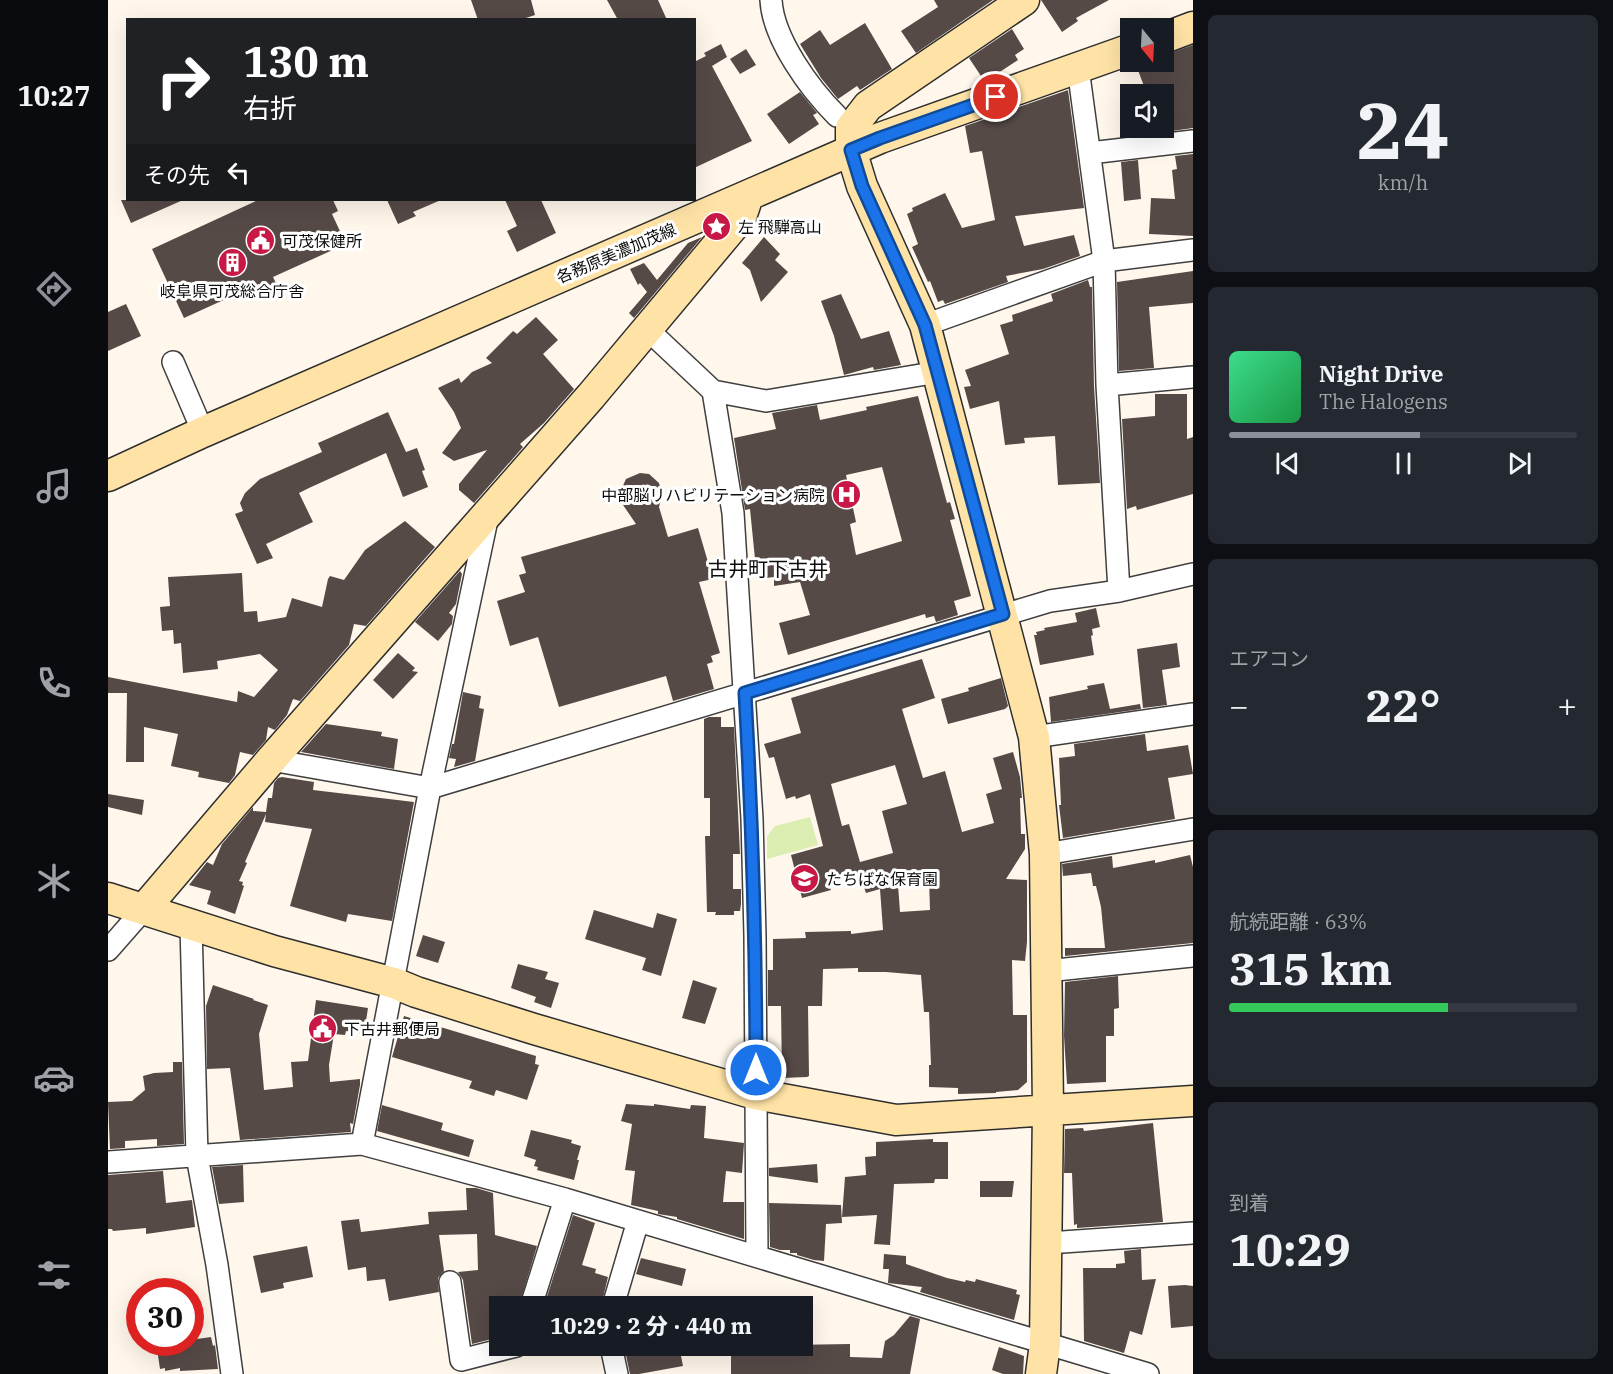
<!DOCTYPE html>
<html lang="ja">
<head>
<meta charset="utf-8">
<style>
	:root { --surface:#171b24; --page:#242831; --text:#f1f3f6; --muted:#9ea1a6; --line:#363941; --accent:#8c9099 }
	body { margin:0; font-family:"IBM Plex Serif","Noto Sans JP",serif; background:var(--page); color:var(--text); height:100vh; display:flex; flex-direction:column; font-size:22px; white-space:nowrap }
	* { box-sizing:border-box; margin:0 }
	p { font-size:20px; color:var(--muted) }
	.icon { flex:none; width:33px; height:33px; fill:none; stroke:currentColor; stroke-width:2; stroke-linecap:round; stroke-linejoin:round }
	.map { position:relative; flex:1; overflow:hidden }
	.side { display:flex; flex-direction:column; gap:15px; padding:15px; background:#0d0f14; width:420px }
	.side>* { flex:none }
	.guide { position:absolute; left:18px; top:18px; width:570px; height:183px; border-radius:0px; box-shadow:0 6px 24px #0002; background:#202124; color:#fff; overflow:hidden }
	.needle { width:39px; rotate:162deg }
	.fabs { position:absolute; left:1012px; top:18px; display:grid; gap:12px }
	.fabs a { display:grid; place-items:center; width:54px; height:54px; border-radius:0px; background:var(--surface); box-shadow:0 6px 24px #0002; font-size:30px }
	.speed { position:absolute; left:18px; top:1278px; display:flex; gap:12px; font-size:30px; font-weight:700; text-align:center }
	.speed>* { display:grid; place-content:center; width:78px; height:78px; border-radius:50%; background:var(--surface); box-shadow:0 6px 24px #0002; line-height:1 }
	.speed .limit { border:9px solid #d22; background:#fff; color:#111 }
	.pin { position:absolute; display:grid; place-items:center; width:51px; height:51px; color:#fff; margin:-26px; border:3px solid #fff; border-radius:50%; box-shadow:0 2px 6px #0007 }
	.me { position:absolute; width:66px; margin:-33px; rotate:0deg; stroke-linejoin:round; filter:drop-shadow(0 0 4px #0008) }
	.turn { display:flex; align-items:center; gap:21px; height:126px; padding:0 18px; font-size:27px }
	.turn .icon { width:78px; height:78px; stroke-width:2.5 }
	.turn b { display:block; font-size:42px; line-height:51px }
	.then { display:flex; align-items:center; height:57px; padding:0 18px; background:#0003; gap:12px; font-size:22px }
	.big { font-size:45px; font-weight:800; line-height:1.1 }
	.side .tile { flex:1; display:flex; flex-direction:column; justify-content:center; gap:9px; min-width:0; padding:0 21px; border-radius:9px; background:var(--page) }
	.side .dial { align-items:center; gap:0 }
	.dial b { font-size:78px; line-height:1 }
	.song { display:flex; align-items:center; gap:18px }
	.cover { width:72px; height:72px; border-radius:9px; background:linear-gradient(135deg,hsl(150 70% 55%),hsl(140 70% 35%)) }
	.played { height:6px; border-radius:3px; background:linear-gradient(90deg,var(--accent) 55%,var(--line) 55%) }
	.keys { display:flex; justify-content:space-around; direction:ltr }
	.heat { display:flex; justify-content:space-between; align-items:center; font-size:33px; direction:ltr }
	.charge { height:9px; border-radius:4px; background:linear-gradient(90deg,#34c759 63%,var(--line) 0) }
	.trip { position:absolute; left:381px; top:1296px; width:324px; height:60px; border-radius:0px; background:var(--surface); box-shadow:0 6px 24px #0002; font-weight:800; line-height:60px; text-align:center }
	main { display:flex; flex:1; min-height:0 }
	.tab-bar { display:flex; flex-direction:column; width:108px; justify-content:space-around; align-items:center; background:#090b0e; color:var(--muted) }
	.tab-bar .icon { width:42px; height:42px }
	.tab-bar .active { color:var(--accent) }
	.tab-bar b { font-size:27px; color:var(--text) }
	.map>svg:first-child { display:block }
	.green { fill:#dcedb1 }
	.building { fill:#564a47; fill-rule:evenodd }
	.lines { fill:none; stroke-linecap:round; stroke-linejoin:round }
	.street-casing { stroke:#3f3f3f; stroke-width:24 }
	.secondary-casing { stroke:#2e2e2e; stroke-width:33 }
	.street { stroke:#fff; stroke-width:21 }
	.secondary { stroke:#ffe3a6; stroke-width:30 }
	.route-casing { stroke:#114b97; stroke-width:15 }
	.route { stroke:#1a73e8; stroke-width:10 }
	.labels { text-anchor:middle; stroke-width:6; stroke-linejoin:round; paint-order:stroke }
	.poi-label { font-size:16px; fill:#0c0c0c; stroke:#fff; text-anchor:start }
	.street-label { font-size:16px; fill:#0c0c0c; stroke:#fff }
	.quarter-label { font-size:20px; fill:#0c0c0c; stroke:#fff }
</style>
</head>
<body>
<main>
<nav class="tab-bar">
<b>10:27</b>
<svg class="icon active" aria-label="directions" viewBox="0 0 24 24"><path d="M12 3l9 9-9 9-9-9zM9 14v-3h6M13 9l2 2-2 2"/></svg>
<svg class="icon" aria-label="music" viewBox="0 0 24 24"><path d="M9 18V5l10-2v13"/><circle cx="6" cy="18" r="3"/><circle cx="16" cy="16" r="3"/></svg>
<svg class="icon" aria-label="phone" viewBox="0 0 24 24"><path d="M5 4h4l2 5-3 2q2 4 5 5l2-3 5 2v4C11 20 4 13 5 4z"/></svg>
<svg class="icon" aria-label="climate" viewBox="0 0 24 24"><path d="M12 3v18M4 7l16 10M4 17L20 7"/></svg>
<svg class="icon" aria-label="car" viewBox="0 0 24 24"><path d="M5 17H2v-5l4-1 3-4h7l3 4 3 1v5h-3M9 17h6M6 11h13"/><circle cx="7" cy="17" r="2"/><circle cx="17" cy="17" r="2"/></svg>
<svg class="icon" aria-label="filters" viewBox="0 0 24 24"><path d="M4 7h16M4 17h16"/><circle cx="9" cy="7" r="2"/><circle cx="15" cy="17" r="2"/></svg>
</nav>
<div class="map">
<svg width="1085" height="1374" viewBox="0 0 1085 1374">
	<rect width="100%" height="100%" fill="#fff7eb"/>
	<!-- green -->
	<path class="green" d="M702,817L710,845L659,859V836L667,826Z"/>
	<!-- building -->
	<path class="building" d="M363,0H423L427,15L412,20H370Z
		M499,0H550L559,20H510Z
		M826,0H885L808,53L793,31L830,7Z
		M933,0H1001L968,18L970,21L954,32Z
		M757,23L784,69L752,90L749,86L730,99L713,78L692,44L712,30L722,45Z
		M904,29L916,49L907,55L910,60L881,79H875L861,58Z
		M613,44L619,57L604,66L644,141L586,168V62L598,56L596,53Z
		M1085,45V128L1064,131L1063,125H1060V96L1056,98V94H1039L1028,65L1037,62H1059L1057,55Z
		M638,49L648,65L632,74L622,59Z
		M960,90L976,208L907,216L916,246L966,235L972,256L935,269L898,276L900,282L837,304L835,300L830,302L822,281L820,282L804,247L810,244L799,214L805,211L804,208L837,193L854,228L887,220L874,151L862,153L857,126L892,114L908,111V108Z
		M692,92L709,113L705,115L711,124L681,144L659,114Z
		M1085,154V236L1041,234L1043,198L1067,199L1064,170L1069,169L1067,156Z
		M1030,160L1033,199L1016,201L1013,162Z
		M13,200H75L23,223Z
		M150,200H225L230,211L224,214L238,244L165,277L173,294L159,300L151,284L76,318L44,249Z
		M279,200H333L305,212L308,216L290,224Z
		M397,200H433L448,233L409,252L399,231L409,226Z
		M594,237L526,318L521,313L539,292L532,283L530,285L522,269L536,263L549,280L580,243Z
		M656,237L672,254L667,260L680,272L653,302L642,270L634,263Z
		M1085,271V303L1041,307L1046,368L1011,371L1009,282Z
		M980,280L982,287H984L986,386L992,483L950,485L947,436L916,438L917,443L897,445L891,401L862,409L856,387L863,386L857,370L901,354L892,325L905,321L904,315L945,301L943,294Z
		M733,294L753,339L781,331L793,365L766,370L765,367L736,375L726,336L713,301Z
		M18,304L33,336L0,351V312Z
		M428,317L450,340L435,354L466,389L436,423L412,444L415,447L366,503L351,490V484L379,450L346,461L334,453L353,428L346,412L330,388L351,378L353,383L364,372L384,363L378,358L405,331L409,334Z
		M1047,394H1079V439L1085,437V494L1029,510L1028,506L1019,509L1014,419L1047,416Z
		M810,396L839,503L842,502L847,519L842,520L863,596L846,601L850,615L828,622L826,616L818,618L817,614L680,655L671,623L702,615L692,582L666,586V577L649,579L642,509L637,510L626,438L668,429L664,413L709,405L712,420L759,410L758,407ZM774,467L794,541L748,555L742,524L748,522L738,475Z
		M280,412L298,452L309,448L317,470L314,471L320,487L295,497L278,453L201,488L191,493L205,522L158,544L165,558L149,564L127,514L135,511L132,503L137,493L152,479L214,452L210,443Z
		M532,473L541,474L551,483L554,495L551,507L560,537L590,528L605,579L591,582L612,653L603,656L605,662L599,664L606,689L565,701L558,676L451,707L430,637L402,646L389,601L417,592L411,575L418,573L413,557L528,524L513,502L512,492L518,479Z
		M297,521L327,547L258,626L246,624L241,645L192,701L185,699L179,715L167,730L160,727L158,740L145,755L132,752L127,775L121,783L90,777L91,772L63,766L70,734L36,727V762H18L19,693H0V677L129,702L130,691L146,697L170,670L152,654L109,661L110,669L75,673L73,643L66,644L65,630L54,631L52,607L62,606L60,577L134,573L136,612L149,611L150,622L178,617L184,598L214,607L220,579L222,576L236,580L257,550Z
		M352,571L354,574L348,604L341,613L345,616L344,624L330,641L307,622Z
		M988,608L992,627L984,629L985,635L983,636L986,655L932,665L926,635H929L928,632L937,630L936,628L969,622L967,613Z
		M1069,643L1072,667L1054,670L1059,705L1035,708L1029,649Z
		M290,653L307,668L304,671L310,672L285,699L265,680Z
		M814,659L827,698L794,709L815,778L837,771L854,832L886,823L878,794L894,789L885,758L905,752L912,777L914,798H912L913,834H917V849L898,879L919,880V942L917,961L904,960L905,1015H919V1082L910,1090L888,1092V1093L850,1094V1088L821,1087V1065H823L821,1012H816L813,975L778,972H750V968L715,969L714,1006H700L701,1076L699,1077L674,1078L673,1006H660V970H665V939L698,938L697,932L743,931V934L775,930L772,889L758,893L756,887L753,888L750,878L721,885L723,890L694,898L683,855L715,846L702,794L688,799L687,796L678,799L666,757L661,758L656,744L693,733L683,698ZM787,765L799,804L774,811L785,853L752,862L741,824L734,826L723,784ZM821,877L822,910L792,912L790,885Z
		M893,678L900,706L897,709L840,724L833,699L861,691L860,688Z
		M996,683L1002,709L1032,704L1033,709L943,722L941,697L980,689L979,686Z
		M355,692L373,696L371,708L376,709L367,761L346,767L348,759L341,758L344,744H346Z
		M601,717H613V727H626L632,854H625V889H633V904L632,911H626V915H607L608,912H599L597,836H602V798H596V719Z
		M218,724L274,732L273,736L290,739L286,769L193,752Z
		M1037,734L1039,751L1080,745L1085,774L1060,778L1067,819L955,838L951,805H953L951,758L967,756L966,744Z
		M174,777L206,782L205,790L306,802L284,921L240,914L238,922L182,906L204,829L157,822L158,814L137,862L139,863L131,881L135,882L134,885L136,886L127,914L99,904L103,891L81,885L99,862L105,865L114,844L145,807V811L158,812L160,798H164L166,783L170,778Z
		M0,794L36,800L34,815L0,807Z
		M1082,855L1085,867V943L957,956V948H997L993,907L988,886H985L983,873L955,876L954,864L1004,856L1005,868L1047,860V863Z
		M486,910L545,928L549,913L569,919L553,976L534,970L538,958L477,939Z
		M315,935L337,942L330,963L308,956Z
		M410,964L440,972L437,979L451,983L443,1008L426,1002L428,997L403,988Z
		M1010,976L1011,1008L1006,1009V1036H998V1082L959,1084L956,1036L957,982Z
		M585,980L609,988L597,1024L574,1018Z
		M105,985L146,999L145,1000L160,1005L151,1034L156,1090L185,1087L183,1062L200,1061L208,1000L260,1008L256,1034L238,1031L237,1035L226,1034L221,1065L222,1082L252,1079V1085L245,1124L242,1123L243,1132L132,1140L122,1068L99,1069L98,1006Z
		M296,1016L428,1056L427,1064L431,1065L419,1100L388,1090L386,1096L361,1088L364,1081L284,1057Z
		M65,1062H74L76,1144L49,1146V1139L17,1141V1148L2,1149L0,1102L24,1101L37,1090L35,1076L46,1073L65,1072Z
		M518,1104L546,1106V1104L582,1109L583,1105L598,1106L596,1138L636,1143L634,1173L618,1171L615,1202H636V1239L569,1219V1217L550,1214V1211L523,1205L527,1171L517,1170L524,1124L513,1121Z
		M274,1105L335,1123L333,1130L366,1140L361,1157L269,1131Z
		M1045,1123L1055,1222L969,1228V1224L966,1225L964,1173H956L957,1129L975,1128L976,1131Z
		M423,1130L464,1140L463,1143L473,1146L469,1160H471L466,1180L429,1170L430,1167L426,1166L428,1160L416,1156Z
		M825,1139V1142H840V1179H827L826,1183L786,1184L782,1245L766,1244L769,1215L734,1217L737,1177L758,1175L757,1157L768,1156V1142Z
		M709,1164L710,1183L661,1176V1168Z
		M135,1165L136,1202L111,1204L104,1167Z
		M55,1171L58,1203L84,1200L87,1227L38,1234V1228L5,1231L4,1229H0V1175Z
		M872,1181H906L904,1197H872Z
		M358,1188H368L385,1193L387,1235L429,1246L411,1306H392V1337L364,1344L355,1280L350,1272L370,1270L369,1234L331,1235L336,1271L330,1278L331,1292L281,1301L277,1279L259,1281L258,1267L240,1270L233,1221L251,1219L253,1232L321,1224L320,1212L359,1210Z
		M661,1203L733,1205L734,1223L718,1224L716,1261L706,1260L689,1255V1253H682V1250H672L662,1247Z
		M465,1215L487,1223L474,1265L488,1269L487,1273L500,1277L493,1306H436Z
		M199,1246L205,1277L175,1283L176,1288L153,1293L145,1256Z
		M1033,1249L1034,1280L1048,1279L1034,1335L1022,1331L1016,1353L976,1341L975,1268H1008V1264L1017,1263L1016,1251Z
		M776,1254L798,1256V1264L839,1278L857,1282L858,1280L867,1282L868,1279L909,1290L908,1294L912,1295L906,1320L812,1292L814,1287L780,1283L781,1269H775Z
		M533,1258L578,1269L574,1286L528,1274Z
		M1077,1285L1085,1286V1326L1063,1328L1060,1286Z
		M802,1316L812,1319L802,1374H623V1346L742,1344V1357L774,1358L777,1341L786,1335Z
		M103,1337L105,1346L107,1345L110,1369L72,1371V1368L57,1371V1368L52,1369L48,1342H82V1340Z
		M516,1346H571L575,1366L531,1374H522Z
		M891,1347L916,1356L915,1374H895L884,1370Z"/>
	<g class="lines">
		<defs>
			<path id="street" d="M663,0C665,39 702,89 729,116
				M970,68L996,261L999,385L1011,591
				M982,153L1085,141
				M817,325L996,261L1085,250
				M539,329L605,391L658,401L830,372
				M65,362L95,432
				M999,385L1085,377
				M605,391L625,513L644,819L647,936L649,1256
				M926,737L1085,714
				M163,760L322,788L942,601L1011,591L1085,574
				M937,854L1085,829
				M83,925L89,1156L109,1265L124,1374
				M0,950L36,909
				M938,971L1085,956
				M254,1144L322,788L380,515
				M0,1162L254,1144L457,1199L1040,1374
				M940,1243L1085,1233
				M342,1282L353,1360L408,1346
				M423,1306L457,1199
				M505,1306L530,1221
				M503,1346L509,1374"/>
			<path id="secondary" d="M916,0L760,106L743,128V150L754,186L817,325L926,737L937,854L940,1110L937,1344L933,1374
				M1056,38L1085,27
				M0,476L95,432L772,138L1023,49
				M0,898L166,951L286,983L308,992L426,1029L647,1094L788,1120L1085,1101
				M36,909L163,760L483,396L633,217L640,196"/>
		</defs>
		<!-- street casing -->
		<use href="#street" class="street-casing"/>
		<!-- secondary casing -->
		<use href="#secondary" class="secondary-casing"/>
		<!-- street -->
		<use href="#street" class="street"/>
		<!-- secondary -->
		<use href="#secondary" class="secondary"/>
	</g>
	<g class="lines">
		<defs>
			<path id="route" d="M648,1070C648,944 644,819 637,693L895,614L817,325L754,186L743,150L772,138L888,97"/>
		</defs>
		<!-- route casing -->
		<use href="#route" class="route-casing"/>
		<!-- route -->
		<use href="#route" class="route"/>
	</g>
	<!-- icons -->
	<defs>
		<symbol id="sight-disc" viewBox="-11 -11 22 22"><circle r="9.5" fill="#c81845" stroke="#fff"/><path d="M0-6L1.8-2.2L6-1.7L2.9 1.2L3.7 5.4L0 3.3L-3.7 5.4L-2.9 1.2L-6-1.7L-1.8-2.2Z" fill="#fff"/></symbol>
		<symbol id="civic-disc" viewBox="-11 -11 22 22"><circle r="9.5" fill="#c81845" stroke="#fff"/><path d="M-.6-6.5H3V-4.5H.6V-3L4-1V1h2V6H-6V1h2V-1L-.6-3ZM-1.2 2.5V6h2.4V2.5Z" fill="#fff"/></symbol>
		<symbol id="building-disc" viewBox="-11 -11 22 22"><circle r="9.5" fill="#c81845" stroke="#fff"/><path d="M-4-6H4V6H1V3H-1V6H-4ZM-2.5-4.3h1.7v1.8h-1.7ZM.8-4.3h1.7v1.8H.8ZM-2.5-1h1.7V.8h-1.7ZM.8-1h1.7V.8H.8Z" fill="#fff"/></symbol>
		<symbol id="hospital-disc" viewBox="-11 -11 22 22"><circle r="9.5" fill="#c81845" stroke="#fff"/><path d="M-5-5h3v3.5h4V-5h3V5h-3V1.5h-4V5h-3Z" fill="#fff"/></symbol>
		<symbol id="school-disc" viewBox="-11 -11 22 22"><circle r="9.5" fill="#c81845" stroke="#fff"/><path d="M0-5L7-2L0 1L-7-2ZM-4 1L0 2.5L4 1V4Q0 6-4 4Z" fill="#fff"/></symbol>
	</defs>
	<g fill-rule="evenodd">
		<use href="#sight-disc" x="592" y="210" width="33" height="33"/>
		<use href="#civic-disc" x="136" y="224" width="33" height="33"/>
		<use href="#building-disc" x="108" y="246" width="33" height="33"/>
		<use href="#hospital-disc" x="722" y="478" width="33" height="33"/>
		<use href="#school-disc" x="680" y="862" width="33" height="33"/>
		<use href="#civic-disc" x="198" y="1012" width="33" height="33"/>
	</g>
	<g class="labels">
		<!-- poi labels -->
		<g class="poi-label">
			<text x="630" y="233">左 飛騨高山</text>
			<text x="174" y="247">可茂保健所</text>
			<text x="124" y="297" text-anchor="middle">岐阜県可茂総合庁舎</text>
			<text x="717" y="501" text-anchor="end">中部脳リハビリテーション病院</text>
			<text x="718" y="885">たちばな保育園</text>
			<text x="236" y="1035">下古井郵便局</text>
		</g>
		<!-- street labels -->
		<g class="street-label">
			<text transform="translate(508 253) rotate(-23)" y="6">各務原美濃加茂線</text>
		</g>
		<!-- quarter labels -->
		<g class="quarter-label">
			<text x="660" y="576">古井町下古井</text>
		</g>
	</g>
</svg>
<div class="fabs">
<a><svg class="needle" viewBox="-14 -14 28 28"><path d="M0-13l5 13h-10z" fill="#e53935"/><path d="M0 13l5-13h-10z" fill="#9ea1a6"/></svg></a>
<a><svg class="icon" aria-label="sound" viewBox="0 0 24 24"><path d="M4 9h4l5-4v14l-5-4H4zM17 9q2 3 0 6"/></svg></a>
</div>
<div class="speed"><div class="limit">30</div></div>
<div class="pin" style="left:888px;top:97px;background:#d93025"><svg class="icon" aria-label="arrive" viewBox="0 0 24 24"><path d="M6 21V4h12l-3 4 3 4H6"/></svg></div>
<svg class="me" style="left:648px;top:1070px" viewBox="-20 -20 40 40"><circle r="17" fill="#1a73e8" stroke="#fff" stroke-width="3"/><path d="M0-11L8 9 0 5-8 9z" fill="#fff"/></svg>
<div class="trip">10:29 · 2 分 · 440 m</div>
<div class="guide">
<div class="turn"><svg class="icon" aria-label="right" viewBox="0 0 24 24"><path d="M7 20v-9h11M14 6l5 5-5 5"/></svg><div><b>130 m</b>右折</div></div>
<div class="then">その先<svg class="icon" aria-label="left" viewBox="0 0 24 24"><path d="M17 20v-9H6M10 6l-5 5 5 5"/></svg></div>
</div>
</div>
<section class="side">
<div class="tile dial"><b>24</b><p>km/h</p></div>
<div class="tile">
<div class="song"><i class="cover"></i><div><b>Night Drive</b><p>The Halogens</p></div></div>
<div class="played"></div>
<div class="keys"><svg class="icon" aria-label="previous" viewBox="0 0 24 24"><path d="M18 5L8 12l10 7zM5 5v14"/></svg><svg class="icon" aria-label="pause" viewBox="0 0 24 24"><path d="M8 5v14M16 5v14"/></svg><svg class="icon" aria-label="next" viewBox="0 0 24 24"><path d="M6 5l10 7-10 7zM19 5v14"/></svg></div>
</div>
<div class="tile"><p>エアコン</p>
<div class="heat"><a>−</a><b class="big">22°</b><a>+</a></div>
</div>
<div class="tile"><p>航続距離 · 63%</p><b class="big">315 km</b><div class="charge"></div></div>
<div class="tile"><p>到着</p><b class="big">10:29</b></div>
</section>
</main>
</body>
</html>
